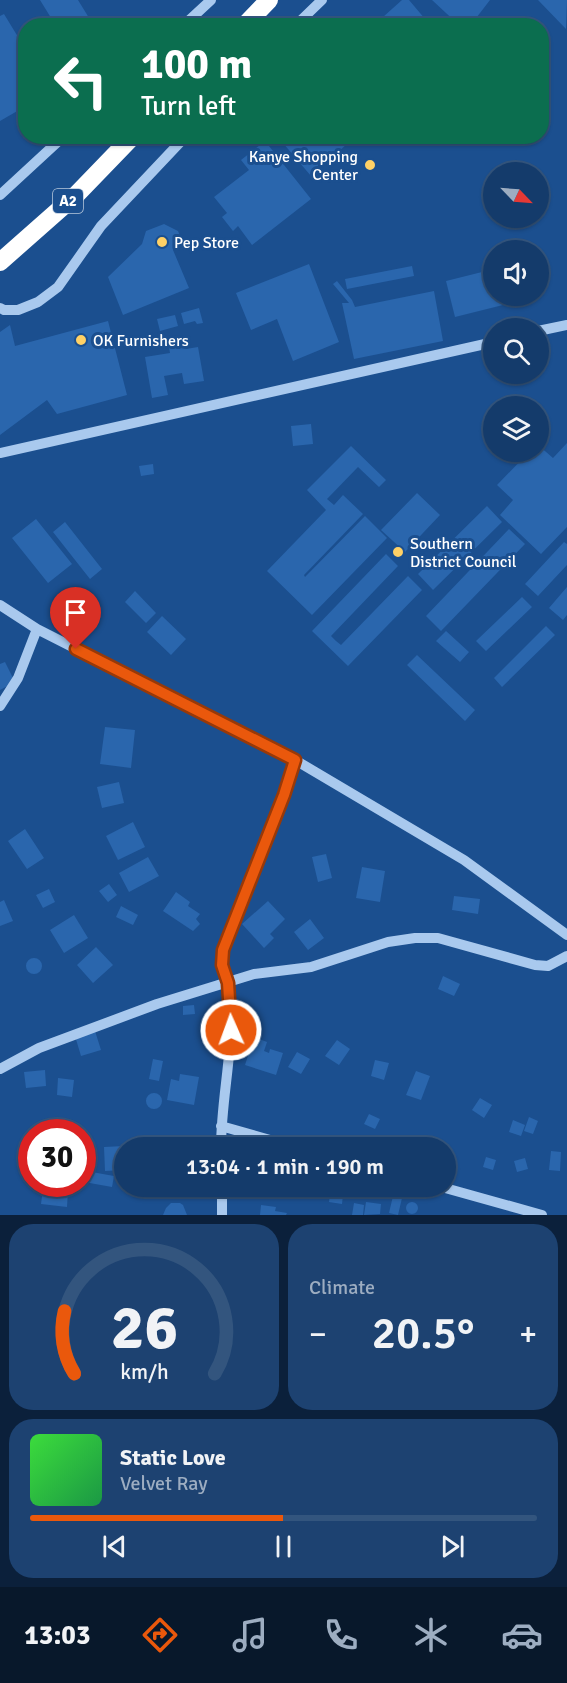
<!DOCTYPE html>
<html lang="en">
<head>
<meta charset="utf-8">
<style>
	:root { --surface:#143b6b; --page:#1d4271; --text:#f1f3f6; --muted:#9dadc1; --line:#33557e; --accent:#ea580c }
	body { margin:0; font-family:Signika,sans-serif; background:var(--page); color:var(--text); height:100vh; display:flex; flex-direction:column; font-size:22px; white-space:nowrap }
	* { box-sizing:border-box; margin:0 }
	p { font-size:20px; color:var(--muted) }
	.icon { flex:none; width:33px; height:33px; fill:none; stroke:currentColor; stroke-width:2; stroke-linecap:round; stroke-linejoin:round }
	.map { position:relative; height:1215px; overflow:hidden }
	.drawer { display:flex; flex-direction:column; gap:9px; padding:9px; background:#0b203b; flex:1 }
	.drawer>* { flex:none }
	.banner { position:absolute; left:18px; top:18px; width:531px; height:126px; border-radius:24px; box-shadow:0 2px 4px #0004,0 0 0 2px var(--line); background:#0b6e4f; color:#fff; overflow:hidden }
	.needle { width:39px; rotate:115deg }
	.tools { position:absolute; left:483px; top:162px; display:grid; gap:12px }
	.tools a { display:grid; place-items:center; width:66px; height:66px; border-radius:50%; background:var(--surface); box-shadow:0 2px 4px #0004,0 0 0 2px var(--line); font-size:30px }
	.speed { position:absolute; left:18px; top:1119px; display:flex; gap:12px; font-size:30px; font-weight:700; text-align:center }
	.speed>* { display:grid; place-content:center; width:78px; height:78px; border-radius:50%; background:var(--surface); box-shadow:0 2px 4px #0004,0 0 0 2px var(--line); line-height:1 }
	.speed .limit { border:9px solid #d22; background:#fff; color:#111 }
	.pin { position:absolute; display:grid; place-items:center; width:51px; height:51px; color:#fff; margin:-62px -26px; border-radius:50% 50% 50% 0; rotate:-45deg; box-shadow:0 0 6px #0007 }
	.pin .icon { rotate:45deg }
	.me { position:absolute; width:66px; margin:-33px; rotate:358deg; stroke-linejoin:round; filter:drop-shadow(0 0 4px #0008) }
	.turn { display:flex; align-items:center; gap:21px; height:126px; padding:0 24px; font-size:27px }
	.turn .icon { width:78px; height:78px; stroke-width:2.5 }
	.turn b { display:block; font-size:42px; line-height:51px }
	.big { font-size:45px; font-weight:600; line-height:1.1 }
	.drawer .tile { flex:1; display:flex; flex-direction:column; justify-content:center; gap:9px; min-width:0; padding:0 21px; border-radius:24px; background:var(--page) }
	.drawer .dial { align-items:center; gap:0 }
	.dial svg { height:156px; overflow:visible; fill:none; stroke:var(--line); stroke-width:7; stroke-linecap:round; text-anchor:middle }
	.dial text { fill:var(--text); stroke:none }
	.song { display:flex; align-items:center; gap:18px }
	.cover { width:72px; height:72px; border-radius:9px; background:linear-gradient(135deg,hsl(120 70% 55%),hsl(140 70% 35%)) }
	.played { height:6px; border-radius:3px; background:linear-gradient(90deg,var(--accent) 50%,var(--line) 50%) }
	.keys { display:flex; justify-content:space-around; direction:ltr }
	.heat { display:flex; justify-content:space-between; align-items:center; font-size:33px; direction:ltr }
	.drawer .tiles { flex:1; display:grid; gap:9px; grid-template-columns:1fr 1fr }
	.tile:last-child { grid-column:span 2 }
	.trip { position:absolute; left:114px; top:1137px; width:342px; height:60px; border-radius:30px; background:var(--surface); box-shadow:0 2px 4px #0004,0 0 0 2px var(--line); font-weight:600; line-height:60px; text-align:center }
	.menu { display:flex; height:96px; justify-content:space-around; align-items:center; background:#08182b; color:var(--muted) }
	.menu .icon { width:42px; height:42px }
	.menu .active { color:var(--accent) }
	.menu b { font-size:27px; color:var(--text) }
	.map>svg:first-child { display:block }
	.building { fill:#2a66ad }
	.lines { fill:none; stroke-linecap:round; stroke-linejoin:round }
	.minor { stroke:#a9c9ee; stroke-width:10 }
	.highway { stroke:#fff; stroke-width:18 }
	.route-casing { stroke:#983908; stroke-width:15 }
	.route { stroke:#ea580c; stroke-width:10 }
	.poi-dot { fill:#ffd166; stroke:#1b4f8f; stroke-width:2 }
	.labels { text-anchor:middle; stroke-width:6; stroke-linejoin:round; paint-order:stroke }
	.shield { fill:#1b4f8f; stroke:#bbcadd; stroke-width:1.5 }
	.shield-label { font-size:15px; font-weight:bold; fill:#fff }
	.poi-label { font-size:16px; fill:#fff; stroke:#1b4f8f; text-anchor:start }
</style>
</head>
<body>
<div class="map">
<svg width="567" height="1215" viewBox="0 0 567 1215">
	<rect width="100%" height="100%" fill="#1b4f8f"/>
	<!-- building -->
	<path class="building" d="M40,0H78L94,26H56Z
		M402,0H409L431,26H373Z
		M432,0H490L470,26H460Z
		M538,0H567L566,29Z
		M4,14L26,50V106L0,121V16Z
		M277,136H356L311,176Z
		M265,141L311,199L252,245L238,226L233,231L222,217L227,213L214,197L249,170L241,160Z
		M164,224L178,231L184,245L173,250L189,288L123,315L108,277L142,244L146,231Z
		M309,264L339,342L293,361L277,319L251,330L236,293Z
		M412,266L414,276L347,289L345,279Z
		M494,269V296H505L507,304L455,317L446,281Z
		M337,281L352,300L355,307L434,291L443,341L354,359L342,303H349L333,284Z
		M199,308L203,323L197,324L195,321L184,324L181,313Z
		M175,315L178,326L160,331L157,319Z
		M108,321L127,395L57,414L47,400L0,435V332L10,325L15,346Z
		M184,338L186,349L198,347L204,381L184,384L182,373L164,376L168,395L152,398L145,357L170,353L168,341Z
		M311,424L313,444L293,446L291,426Z
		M567,443V527L541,554L500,515L513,500L497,485L529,452H538V445L553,458Z
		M351,446L386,480L379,487L358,467L327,499L334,505L343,495L363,514L304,575L305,577L365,516L387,538L312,615L267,571L326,510L307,490Z
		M153,464L154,474L141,476L139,466Z
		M417,493L440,515L405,552L381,530Z
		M487,506L502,522L433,590L418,574Z
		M36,519L72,564L48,583L12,538Z
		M65,522L102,569L90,579L53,532Z
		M509,529L525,544L441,631L426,616Z
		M564,542L567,544V565L538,596L525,584Z
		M386,554L398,566L331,636L336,641L341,645L408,576L422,590L348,666L312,631Z
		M567,587V615L563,620L549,608Z
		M135,591L156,613L146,623L125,602Z
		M522,597L532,607L486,651L476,641Z
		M162,616L186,639L171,655L147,632Z
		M546,626L555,635L502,687L494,678Z
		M446,631L469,652L460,662L436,641Z
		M417,655L475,710L465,721L407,665Z
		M5,662L15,682L0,690V664Z
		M105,727L135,730L131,768L100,764Z
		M119,782L124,803L102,808L97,787Z
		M133,822L145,847L118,860L106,836Z
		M25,829L44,858L27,869L8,841Z
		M326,854L332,878L318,882L312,857Z
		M148,857L159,876L129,892L119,873Z
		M362,867L385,871L380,902L356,898Z
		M109,884L117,895L108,902L99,891Z
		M49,889L55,902L43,908L36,895Z
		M176,892L190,902L188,906L200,914L196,919L200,924L193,931L163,911Z
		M454,896L480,899L478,914L452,910Z
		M4,900L13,921L0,926V902Z
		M268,901L285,919L270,934L274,938L264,948L242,924Z
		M121,906L138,915L133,925L116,917Z
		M74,915L88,938L64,953L50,930Z
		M310,919L324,938L308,950L294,932Z
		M96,947L113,965L93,983L77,965Z
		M26 966a8 8 0 1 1 16 0a8 8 0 1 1-16 0Z
		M443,976L460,984L454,996L438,989Z
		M194,1005L195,1014L183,1015V1006Z
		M95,1031L101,1050L81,1056L75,1036Z
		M254,1037L267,1042L264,1051L269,1053L270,1049L283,1053L276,1075L245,1065Z
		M337,1040L350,1049L339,1065L325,1056Z
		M297,1052L310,1059L301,1074L288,1067Z
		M153,1059L163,1061L159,1081L149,1079Z
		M375,1060L389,1063L384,1080L371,1076Z
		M45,1070L46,1086L26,1088L24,1072Z
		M416,1071L430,1076L421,1100L406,1095Z
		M180,1074L199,1077L194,1105L167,1100L171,1079L179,1081Z
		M58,1078L74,1080L72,1097L57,1095Z
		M146 1101a8 8 0 1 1 16 0a8 8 0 1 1-16 0Z
		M480,1098L492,1105L484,1118L472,1110Z
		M369,1114L380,1119L375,1129L364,1124Z
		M529,1117L538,1121L533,1134L524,1131Z
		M513,1120L525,1125L521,1136L509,1132Z
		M124,1146V1170L105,1171L104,1147Z
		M551,1151L561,1152L560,1171L549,1170Z
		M486,1157L496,1160L493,1170L483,1167Z
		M525,1158L528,1169L517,1172L514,1161Z
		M86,1171L114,1176L112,1187L84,1182Z
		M171,1186H198L196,1197L170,1192Z
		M331,1186H344L342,1204L329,1202Z
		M43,1189L68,1191L67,1207L41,1204Z
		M393,1196L402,1198L398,1215L389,1213Z
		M406 1208a6 6 0 1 1 12 0a6 6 0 1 1-12 0Z
		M366,1202L381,1204L380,1214L364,1215Z
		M171,1203H180L183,1205L187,1215H163L166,1208Z
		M354,1203L364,1205L363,1215H352Z
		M261,1205L276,1207L275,1211L287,1213L286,1215H260Z"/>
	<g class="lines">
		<!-- minor -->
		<path class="minor" d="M183,26L211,0
			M295,26L322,0
			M0,195L64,136
			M0,308L4,310H18L38,302L58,287L101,226L186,136
			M538,331L567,325
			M0,453L494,342
			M0,605L37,629L295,760L464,860L567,935
			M0,706L18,678L37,629
			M0,1069L39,1048L157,1004L254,974L311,967L388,942L415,938H438L535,965L548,966L567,956
			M221,1126L298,1148
			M221,1148C221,1104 231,1062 231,1019C231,1007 231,993 228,982C225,970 221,963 223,950L284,795L295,760
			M222,1186V1215
			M438,1186L542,1215"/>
		<!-- highway -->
		<path class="highway" d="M244,26L269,0
			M0,262L77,194L133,136"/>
	</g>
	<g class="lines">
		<defs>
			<path id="route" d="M76,649L295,760L284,795L223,950L222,965L228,983L231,1030"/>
		</defs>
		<!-- route casing -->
		<use href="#route" class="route-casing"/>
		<!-- route -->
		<use href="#route" class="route"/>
	</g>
	<!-- markers -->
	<g class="poi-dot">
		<circle cx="370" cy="165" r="6"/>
		<circle cx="162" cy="242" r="6"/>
		<circle cx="81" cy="340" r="6"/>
		<circle cx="398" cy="552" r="6"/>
	</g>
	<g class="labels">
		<!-- shield labels -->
		<rect class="shield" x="53" y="189" width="30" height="24" rx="4.5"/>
		<g class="shield-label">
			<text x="68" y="206">A2</text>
		</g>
		<!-- poi labels -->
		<g class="poi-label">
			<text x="358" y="162" text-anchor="end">Kanye Shopping<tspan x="358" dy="18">Center</tspan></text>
			<text x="174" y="248">Pep Store</text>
			<text x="93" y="346">OK Furnishers</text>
			<text x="410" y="549">Southern<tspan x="410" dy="18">District Council</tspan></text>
		</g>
	</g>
</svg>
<div class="tools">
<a><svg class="needle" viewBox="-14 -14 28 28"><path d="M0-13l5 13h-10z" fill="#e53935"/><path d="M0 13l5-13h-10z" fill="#9dadc1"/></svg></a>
<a><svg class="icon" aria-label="sound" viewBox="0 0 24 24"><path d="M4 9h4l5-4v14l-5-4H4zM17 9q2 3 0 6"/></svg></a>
<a><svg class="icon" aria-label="search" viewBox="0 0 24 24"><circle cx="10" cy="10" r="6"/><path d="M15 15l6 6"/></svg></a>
<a><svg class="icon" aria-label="layers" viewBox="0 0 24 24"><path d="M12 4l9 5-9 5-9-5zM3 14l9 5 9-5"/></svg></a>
</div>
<div class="speed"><div class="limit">30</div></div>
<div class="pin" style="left:76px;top:649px;background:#d93025"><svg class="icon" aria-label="arrive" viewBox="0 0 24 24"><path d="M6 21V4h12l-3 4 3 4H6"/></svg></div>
<svg class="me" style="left:231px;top:1030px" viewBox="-20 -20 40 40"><circle r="17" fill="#ea580c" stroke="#fff" stroke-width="3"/><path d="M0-11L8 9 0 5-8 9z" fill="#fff"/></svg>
<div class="trip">13:04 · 1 min · 190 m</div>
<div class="banner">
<div class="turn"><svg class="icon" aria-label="left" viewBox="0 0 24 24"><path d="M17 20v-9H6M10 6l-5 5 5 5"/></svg><div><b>100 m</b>Turn left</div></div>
</div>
</div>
<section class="drawer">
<div class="tiles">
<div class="tile dial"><svg viewBox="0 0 100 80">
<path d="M14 69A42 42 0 1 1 86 69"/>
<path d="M14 69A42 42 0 0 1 9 37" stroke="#ea580c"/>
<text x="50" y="56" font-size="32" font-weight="700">26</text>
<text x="50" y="72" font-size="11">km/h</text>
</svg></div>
<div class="tile"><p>Climate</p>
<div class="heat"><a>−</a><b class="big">20.5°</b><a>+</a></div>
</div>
<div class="tile">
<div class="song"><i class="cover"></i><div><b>Static Love</b><p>Velvet Ray</p></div></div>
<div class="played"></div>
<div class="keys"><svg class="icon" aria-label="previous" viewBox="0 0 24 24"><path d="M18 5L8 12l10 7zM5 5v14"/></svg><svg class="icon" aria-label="pause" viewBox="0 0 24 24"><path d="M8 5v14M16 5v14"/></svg><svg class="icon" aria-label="next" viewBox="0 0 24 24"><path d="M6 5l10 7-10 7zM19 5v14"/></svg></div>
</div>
</div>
</section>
<nav class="menu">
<b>13:03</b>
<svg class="icon active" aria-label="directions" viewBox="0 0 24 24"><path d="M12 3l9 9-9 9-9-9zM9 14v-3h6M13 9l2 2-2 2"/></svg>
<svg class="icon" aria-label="music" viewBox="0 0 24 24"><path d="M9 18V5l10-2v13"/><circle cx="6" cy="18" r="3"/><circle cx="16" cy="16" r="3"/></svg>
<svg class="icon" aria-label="phone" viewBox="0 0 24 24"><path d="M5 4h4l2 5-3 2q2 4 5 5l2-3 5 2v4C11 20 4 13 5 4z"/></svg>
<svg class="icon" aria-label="climate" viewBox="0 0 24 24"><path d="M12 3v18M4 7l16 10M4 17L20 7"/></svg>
<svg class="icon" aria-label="car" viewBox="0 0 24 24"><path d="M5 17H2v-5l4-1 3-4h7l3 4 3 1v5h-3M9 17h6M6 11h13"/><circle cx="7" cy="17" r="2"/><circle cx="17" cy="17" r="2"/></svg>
</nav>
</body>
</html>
